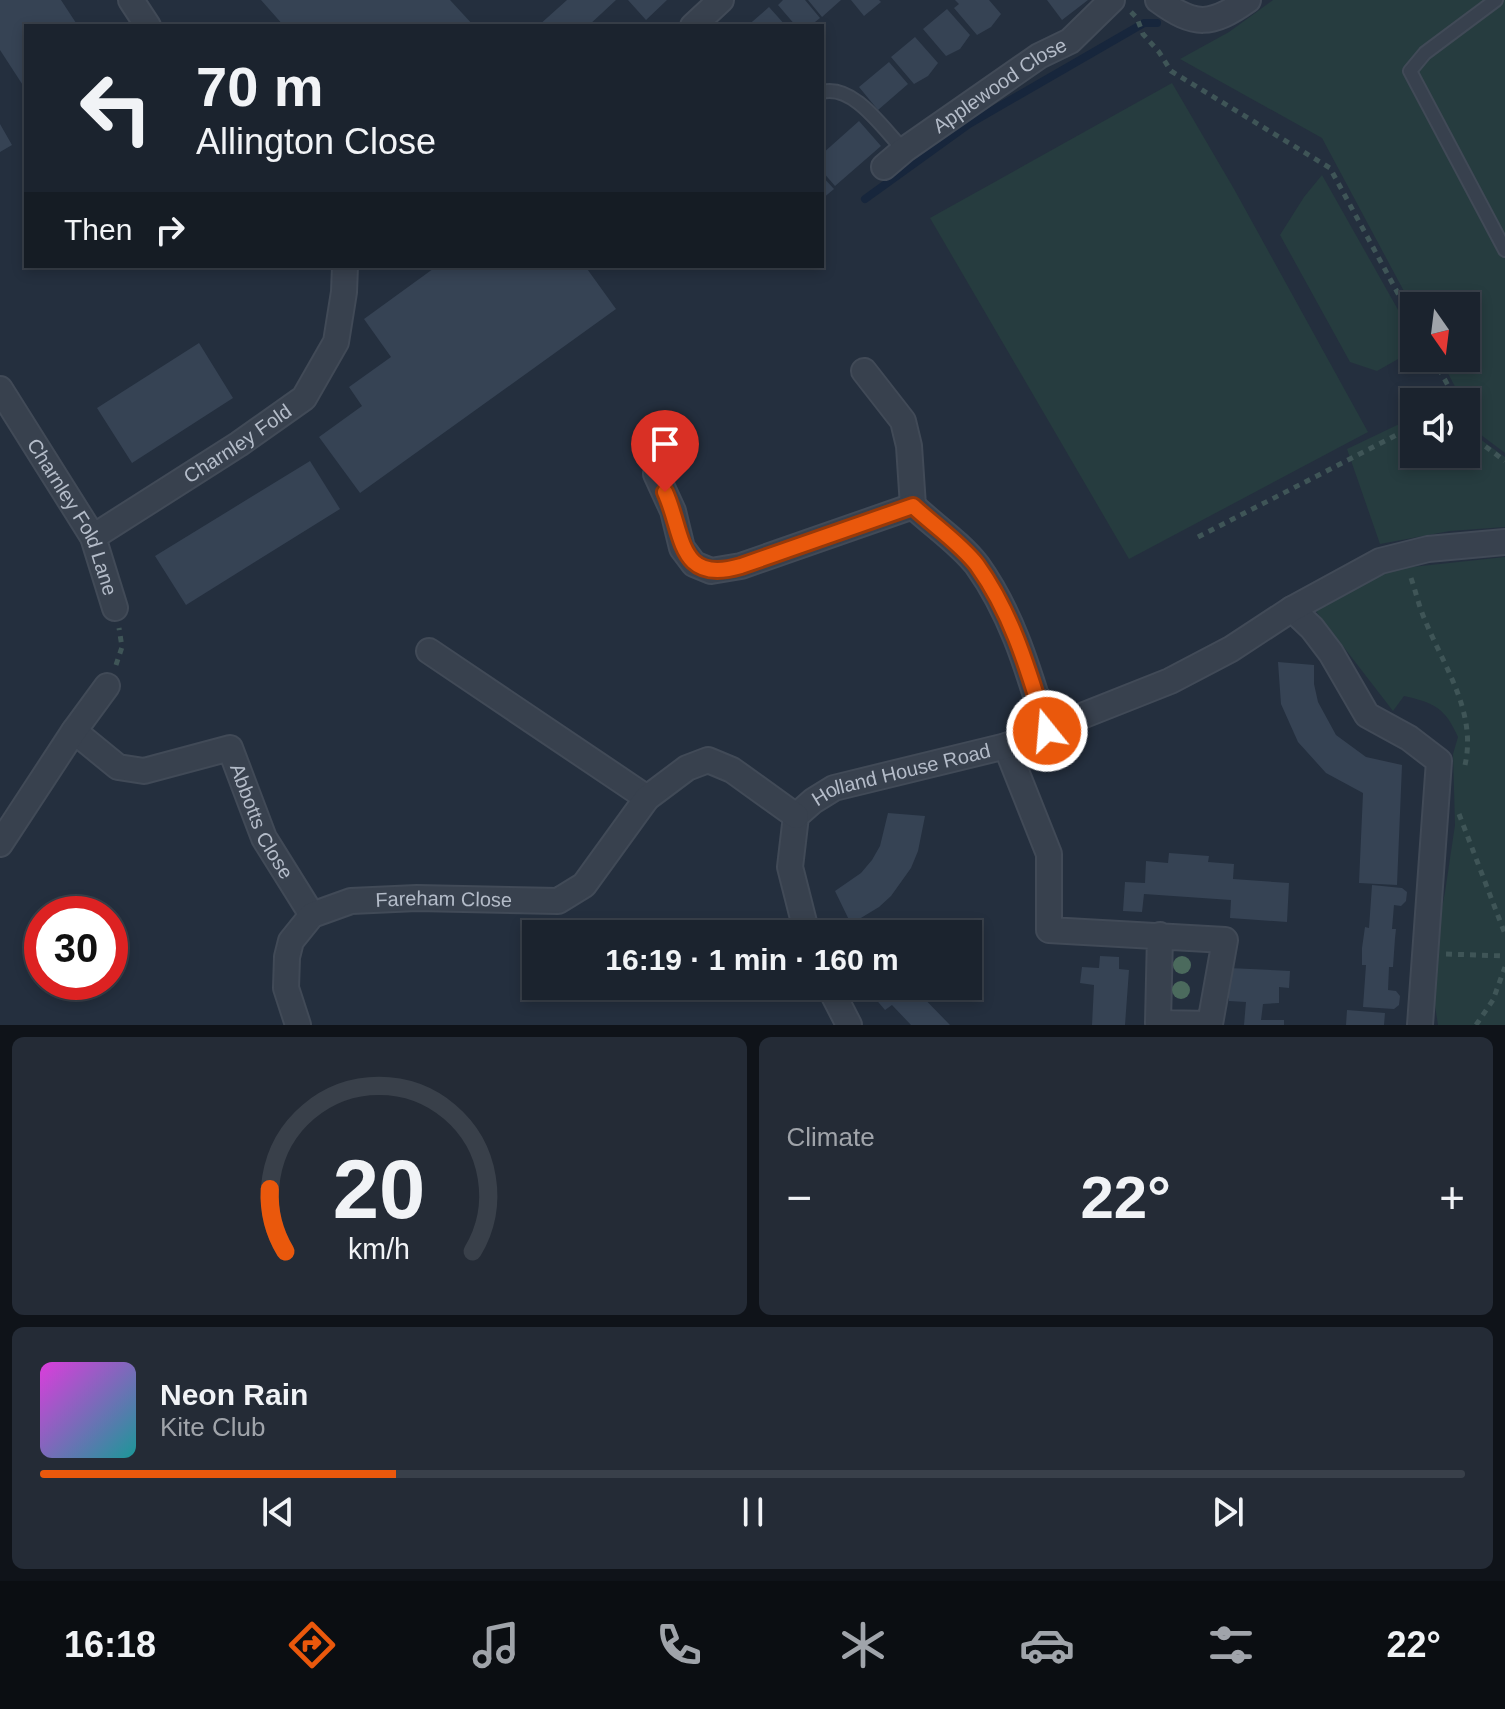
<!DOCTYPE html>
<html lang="en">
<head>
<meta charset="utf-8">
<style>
	:root { --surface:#1b232e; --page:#242b36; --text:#f1f3f6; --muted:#a0a4aa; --line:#39404a; --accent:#ea580c }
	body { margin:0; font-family:Arial,sans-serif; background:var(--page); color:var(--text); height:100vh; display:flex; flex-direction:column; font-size:30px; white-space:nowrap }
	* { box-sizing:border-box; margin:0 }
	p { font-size:26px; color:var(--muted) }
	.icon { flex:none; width:44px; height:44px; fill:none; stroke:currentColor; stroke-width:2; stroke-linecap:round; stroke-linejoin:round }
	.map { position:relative; height:1025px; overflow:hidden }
	.details { display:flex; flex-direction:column; gap:12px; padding:12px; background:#0f1319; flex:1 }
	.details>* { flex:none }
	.hud { position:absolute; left:24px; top:24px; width:800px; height:244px; border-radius:0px; box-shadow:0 4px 12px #0003,0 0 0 2px var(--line); background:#1b232e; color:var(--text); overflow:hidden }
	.needle { width:52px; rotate:166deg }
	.fabs { position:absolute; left:1400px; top:292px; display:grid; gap:16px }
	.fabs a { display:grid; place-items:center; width:80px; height:80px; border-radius:0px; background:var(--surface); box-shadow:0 4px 12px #0003,0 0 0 2px var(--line); font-size:40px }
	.speed { position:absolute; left:24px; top:896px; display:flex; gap:16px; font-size:40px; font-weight:700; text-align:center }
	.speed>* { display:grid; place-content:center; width:104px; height:104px; border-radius:50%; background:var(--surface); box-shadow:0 4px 12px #0003,0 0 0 2px var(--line); line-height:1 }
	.speed .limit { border:12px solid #d22; background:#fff; color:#111 }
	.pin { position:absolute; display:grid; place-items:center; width:68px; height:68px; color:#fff; margin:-82px -34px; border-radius:50% 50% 50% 0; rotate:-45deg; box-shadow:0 0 8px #0007 }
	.pin .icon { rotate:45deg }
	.me { position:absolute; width:88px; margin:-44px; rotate:343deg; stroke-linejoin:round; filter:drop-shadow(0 0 6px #0008) }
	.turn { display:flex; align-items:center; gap:28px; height:168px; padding:0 40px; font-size:36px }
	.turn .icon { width:104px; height:104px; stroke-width:2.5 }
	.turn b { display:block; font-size:56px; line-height:68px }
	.then { display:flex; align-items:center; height:76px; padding:0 40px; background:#0003; gap:16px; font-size:30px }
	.big { font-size:60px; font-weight:700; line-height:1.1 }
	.details .widget { flex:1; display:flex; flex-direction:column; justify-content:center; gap:12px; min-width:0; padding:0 28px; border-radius:12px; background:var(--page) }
	.details .dial { align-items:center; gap:0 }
	.dial svg { height:208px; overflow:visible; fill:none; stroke:var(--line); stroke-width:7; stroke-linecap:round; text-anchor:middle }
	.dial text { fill:var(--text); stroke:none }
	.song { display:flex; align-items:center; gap:24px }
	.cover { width:96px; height:96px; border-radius:12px; background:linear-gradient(135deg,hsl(300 70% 55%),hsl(180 70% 35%)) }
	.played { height:8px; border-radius:4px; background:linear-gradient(90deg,var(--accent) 25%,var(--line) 25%) }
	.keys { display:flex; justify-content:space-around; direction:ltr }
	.heat { display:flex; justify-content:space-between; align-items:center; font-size:44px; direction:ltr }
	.details .tiles { flex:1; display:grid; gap:12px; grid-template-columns:1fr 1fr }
	.widget:last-child { grid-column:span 2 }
	.trip { position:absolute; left:522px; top:920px; width:460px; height:80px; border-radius:0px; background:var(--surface); box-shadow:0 4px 12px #0003,0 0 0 2px var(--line); font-weight:700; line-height:80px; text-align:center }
	.menu { display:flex; height:128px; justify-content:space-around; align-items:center; background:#0b0e12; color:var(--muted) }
	.menu .icon { width:56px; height:56px }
	.menu .on { color:var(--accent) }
	.menu b { font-size:36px; color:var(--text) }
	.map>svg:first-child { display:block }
	.green { fill:#263c3f }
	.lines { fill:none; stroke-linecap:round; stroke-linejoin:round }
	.stream { stroke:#17263c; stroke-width:8 }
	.building { fill:#364354 }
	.service-casing { stroke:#414a57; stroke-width:16 }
	.minor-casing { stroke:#414a57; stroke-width:28 }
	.path { stroke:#3f5557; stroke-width:5; stroke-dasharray:6 6; stroke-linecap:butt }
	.service { stroke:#38414e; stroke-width:12 }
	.minor { stroke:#38414e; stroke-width:24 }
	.tree { fill:#4b6a5d }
	.route-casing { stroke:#983908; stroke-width:20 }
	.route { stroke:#ea580c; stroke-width:14 }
	.labels { text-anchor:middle; stroke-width:8; stroke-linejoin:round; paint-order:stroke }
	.street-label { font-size:20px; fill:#b4bcc9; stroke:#1d2633 }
</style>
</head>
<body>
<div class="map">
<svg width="1505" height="1025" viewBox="0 0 1505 1025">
	<rect width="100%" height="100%" fill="#242f3e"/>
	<!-- green -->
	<path class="green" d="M1273,0H1505V453L1481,435L1466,402H1463L1440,358H1466V306H1414V310L1322,138L1180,59L1229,32Z
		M1172,83L1234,189L1368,432L1129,559L930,218Z
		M1322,175L1414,338V350L1377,371L1350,362L1280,235L1304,197Z
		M1414,417V454H1466V421L1473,434L1505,457V527L1450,531L1380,544L1347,449Z
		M1505,557V1025H1438L1427,954L1436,939L1445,892L1455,825L1453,754L1458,737C1445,708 1435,703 1404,696L1393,711L1312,606L1393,569Z"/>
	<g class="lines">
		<!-- stream -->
		<path class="stream" d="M865,199L969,124L1144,23H1157"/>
	</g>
	<!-- building -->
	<path class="building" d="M0,0H61L78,26H26V90L0,50Z
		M261,0H450L474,26H284Z
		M567,0H616L588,26H538Z
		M628,0H667L646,20Z
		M783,0H805L820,18L810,26H796L778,5Z
		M808,0H841L822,17Z
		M851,0H879L881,2L864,16Z
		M955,0H989L1001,14L991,27L977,35L954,8L959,4Z
		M1047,0H1088L1062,20Z
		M769,7L786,26H747L753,21Z
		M947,9L970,35L960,49L946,56L923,29Z
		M915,37L938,63L928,76L914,84L891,57Z
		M889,62L908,84L878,110L859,87Z
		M859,121L881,146L835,186L822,171V154Z
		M0,124L12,145L0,152Z
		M822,176L834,189L822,199Z
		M437,266H585L616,309L360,493L319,437L362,406L349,387L391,357L364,319Z
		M199,343L233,398L132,463L97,408Z
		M310,461L340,509L186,605L155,556Z
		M1278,662L1314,665V684L1318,702L1336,735L1366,757L1402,765L1397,885L1359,883L1363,793L1326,773L1298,742L1281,704Z
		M888,813L925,816L918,851L911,868L891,896L879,907L851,924L835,891L861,873L872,860L880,846Z
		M1169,853L1209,856L1208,862L1234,864L1233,879L1289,883L1287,922L1230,918L1231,900L1144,894L1142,912L1123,911L1125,882L1145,883L1146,861L1168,863Z
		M1372,885L1402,888L1407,892L1406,901L1401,906L1394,905L1392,929H1396L1395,938L1393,967H1389L1388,990L1396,991L1400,996L1399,1005L1394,1009L1363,1007L1366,965H1362V948L1365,927L1369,928Z
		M1100,956L1119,957V969L1129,970L1125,1025H1092L1094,985L1080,983L1082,967L1099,968Z
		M1229,968L1290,971L1289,988L1279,987V1003L1263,1004L1261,1020H1284V1025H1244L1246,1002L1229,1001Z
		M882,986H912L950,1025H911L892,1005L885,1010L873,996Z
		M1347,1010L1385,1013L1384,1025H1346Z"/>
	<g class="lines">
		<defs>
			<path id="service" d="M1496,0L1425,53L1410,71L1505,250
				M822,92C854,84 883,129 904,150"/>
			<g id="minor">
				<path d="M131,0L148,26"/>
				<path d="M1158,0C1195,27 1211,26 1248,0"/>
				<path d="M693,26L721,0"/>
				<path id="s1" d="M884,167L904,150L1039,56L1070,41L1112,0"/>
				<path d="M864,371L903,421L909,446L913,506"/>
				<path id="s2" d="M0,389L93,537L115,608"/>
				<path d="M656,474L673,511L682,548L694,564L711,571L741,566L913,506C933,525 960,543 977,565C1013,615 1029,673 1047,731"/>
				<path id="s3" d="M93,537L239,444L304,398L336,342L344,292L345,266"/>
				<path d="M1292,609L1312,628L1331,653L1367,715L1409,738L1439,761L1420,1025"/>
				<path d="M429,651L647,798"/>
				<path id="s4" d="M74,731L118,767L144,771L230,748L264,838L312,915"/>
				<path d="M1006,746L1049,854V930L1225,940L1210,1024L1158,1023L1160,935"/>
				<path d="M0,844L74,731L107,686"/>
				<path id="s5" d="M807,934L790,867L796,816L813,801L834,788L1006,746L1170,681L1231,649L1292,609L1380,561L1428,549L1505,542"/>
				<path d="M829,986L849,1025"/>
				<path id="s6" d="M298,1025L286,988L287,957L291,941L312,915L351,901L417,898L558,901L584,885L647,798L687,768L708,760L732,770L796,816"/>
			</g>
		</defs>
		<!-- service casing -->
		<use href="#service" class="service-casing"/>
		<!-- minor casing -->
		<use href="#minor" class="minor-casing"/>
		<!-- path -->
		<path class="path" d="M1131,12L1137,18L1143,34L1159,52L1171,71L1330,168L1414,323
			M1433,358L1457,402
			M1466,417L1478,441L1505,461
			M1198,537L1414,426
			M1411,578C1416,592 1419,607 1425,620C1444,667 1477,712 1465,765
			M116,665L122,647L119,628
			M1459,814L1505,934
			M1446,954L1505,956
			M1476,1025L1493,1000L1505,967"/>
		<!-- service -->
		<use href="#service" class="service"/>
		<!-- minor -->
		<use href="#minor" class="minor"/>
	</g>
	<!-- trees -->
	<g class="tree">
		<circle cx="1182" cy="965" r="9"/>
		<circle cx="1181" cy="990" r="9"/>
	</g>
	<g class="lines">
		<defs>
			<path id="route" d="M665,492C684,534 677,585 741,566L913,506C933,525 960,543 977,565C1013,615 1029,673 1047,731"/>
		</defs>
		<!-- route casing -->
		<use href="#route" class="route-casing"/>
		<!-- route -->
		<use href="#route" class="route"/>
	</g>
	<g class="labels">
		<!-- street labels -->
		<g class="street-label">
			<text dy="7" stroke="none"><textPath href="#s1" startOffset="142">Applewood Close</textPath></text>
			<text dy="7" stroke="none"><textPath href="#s3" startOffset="172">Charnley Fold</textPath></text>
			<text dy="7" stroke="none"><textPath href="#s2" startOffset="148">Charnley Fold Lane</textPath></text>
			<text dy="7" stroke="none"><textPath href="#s5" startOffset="236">Holland House Road</textPath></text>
			<text dy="7" stroke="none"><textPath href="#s4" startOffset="252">Abbotts Close</textPath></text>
			<text dy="7" stroke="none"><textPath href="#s6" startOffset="254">Fareham Close</textPath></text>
		</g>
	</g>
</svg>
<div class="fabs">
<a><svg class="needle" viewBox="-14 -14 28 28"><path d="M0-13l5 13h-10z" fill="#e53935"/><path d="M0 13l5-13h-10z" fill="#a0a4aa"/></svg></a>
<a><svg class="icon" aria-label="sound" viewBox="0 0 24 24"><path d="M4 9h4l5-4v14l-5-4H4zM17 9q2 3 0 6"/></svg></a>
</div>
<div class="speed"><div class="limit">30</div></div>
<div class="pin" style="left:665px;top:492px;background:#d93025"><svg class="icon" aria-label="arrive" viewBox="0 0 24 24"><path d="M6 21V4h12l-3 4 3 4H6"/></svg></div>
<svg class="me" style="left:1047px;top:731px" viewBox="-20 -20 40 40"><circle r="17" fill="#ea580c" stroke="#fff" stroke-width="3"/><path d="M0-11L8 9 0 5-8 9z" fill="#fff"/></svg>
<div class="trip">16:19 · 1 min · 160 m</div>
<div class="hud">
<div class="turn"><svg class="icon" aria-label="left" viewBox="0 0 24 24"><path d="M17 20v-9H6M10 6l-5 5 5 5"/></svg><div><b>70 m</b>Allington Close</div></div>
<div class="then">Then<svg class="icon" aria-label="right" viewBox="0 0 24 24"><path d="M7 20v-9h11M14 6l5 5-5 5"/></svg></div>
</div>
</div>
<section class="details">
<div class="tiles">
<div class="widget dial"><svg viewBox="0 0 100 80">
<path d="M14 69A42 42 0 1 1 86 69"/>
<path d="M14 69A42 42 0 0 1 8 45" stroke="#ea580c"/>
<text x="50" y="56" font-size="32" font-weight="700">20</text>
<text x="50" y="72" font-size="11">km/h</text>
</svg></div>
<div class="widget"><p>Climate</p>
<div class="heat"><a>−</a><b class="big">22°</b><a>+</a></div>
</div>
<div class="widget">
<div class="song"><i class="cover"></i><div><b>Neon Rain</b><p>Kite Club</p></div></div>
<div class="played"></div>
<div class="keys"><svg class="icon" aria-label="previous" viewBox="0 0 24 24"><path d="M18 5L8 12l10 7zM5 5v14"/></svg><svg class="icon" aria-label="pause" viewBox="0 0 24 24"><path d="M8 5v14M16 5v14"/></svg><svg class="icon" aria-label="next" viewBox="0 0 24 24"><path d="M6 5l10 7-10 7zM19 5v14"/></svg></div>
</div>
</div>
</section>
<nav class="menu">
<b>16:18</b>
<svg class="icon on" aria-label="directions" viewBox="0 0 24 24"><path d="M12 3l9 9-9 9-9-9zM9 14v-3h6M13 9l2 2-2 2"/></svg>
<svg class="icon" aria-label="music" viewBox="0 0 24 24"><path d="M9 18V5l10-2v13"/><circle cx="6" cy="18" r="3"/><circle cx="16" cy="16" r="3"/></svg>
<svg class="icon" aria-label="phone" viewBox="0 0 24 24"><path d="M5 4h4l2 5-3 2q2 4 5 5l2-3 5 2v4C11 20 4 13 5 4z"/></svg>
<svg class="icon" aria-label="climate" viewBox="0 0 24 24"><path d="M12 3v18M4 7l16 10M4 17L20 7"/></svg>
<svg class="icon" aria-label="car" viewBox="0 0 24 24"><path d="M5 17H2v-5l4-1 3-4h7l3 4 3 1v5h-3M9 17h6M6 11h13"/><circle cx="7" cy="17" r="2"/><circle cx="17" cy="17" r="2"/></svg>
<svg class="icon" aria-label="filters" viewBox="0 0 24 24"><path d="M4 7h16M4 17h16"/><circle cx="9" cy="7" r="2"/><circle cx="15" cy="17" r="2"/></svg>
<b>22°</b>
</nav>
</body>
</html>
